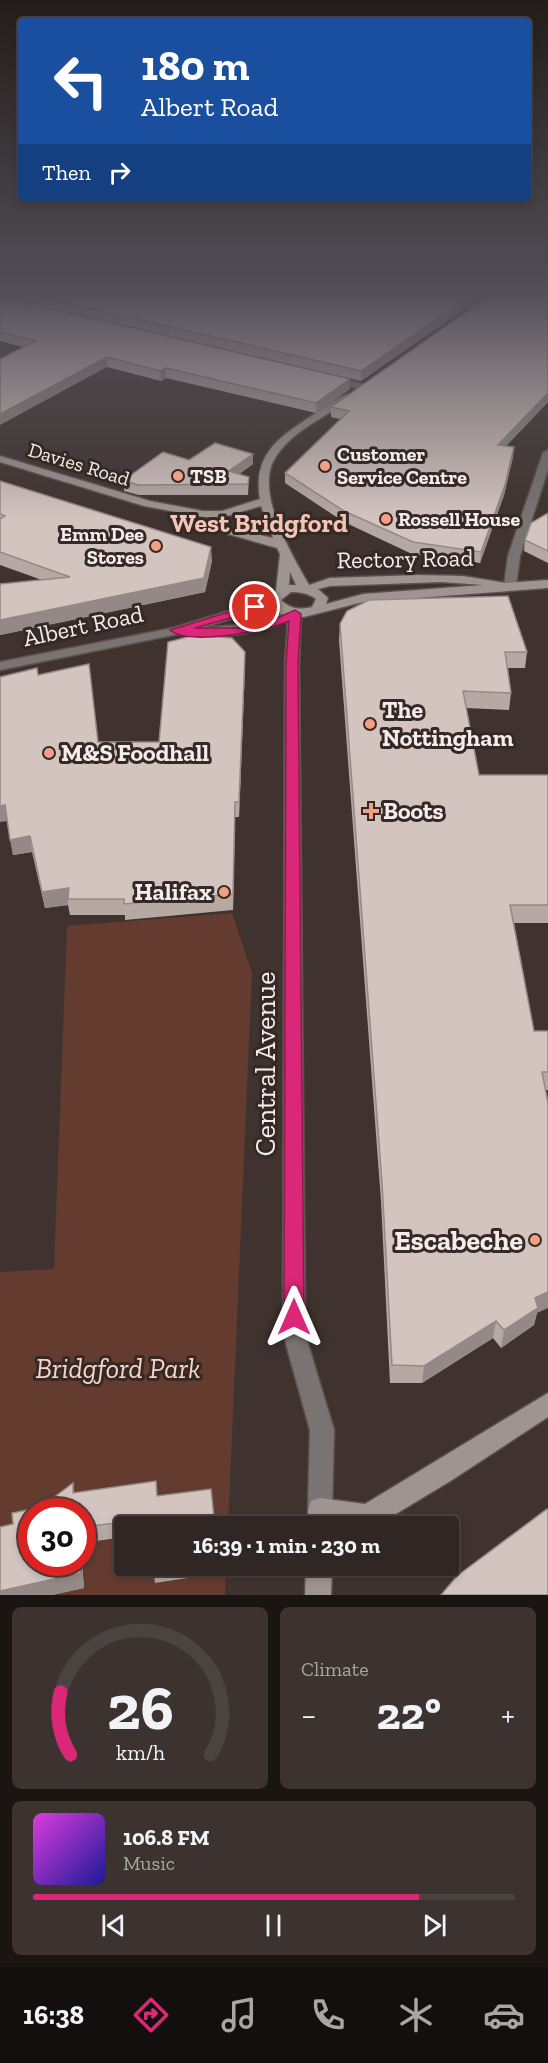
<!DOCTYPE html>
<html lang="en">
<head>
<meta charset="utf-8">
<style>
	:root { --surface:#302623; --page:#3c3230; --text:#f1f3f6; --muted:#a8a5a6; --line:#4b4341; --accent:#db2777 }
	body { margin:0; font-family:"Zilla Slab",serif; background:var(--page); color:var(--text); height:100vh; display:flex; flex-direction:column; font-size:22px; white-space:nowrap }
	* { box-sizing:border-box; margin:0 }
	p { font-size:20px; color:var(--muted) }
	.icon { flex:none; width:33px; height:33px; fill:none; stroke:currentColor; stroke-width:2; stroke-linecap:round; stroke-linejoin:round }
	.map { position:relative; height:1595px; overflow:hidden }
	.drawer { display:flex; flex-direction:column; gap:12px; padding:12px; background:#1a1513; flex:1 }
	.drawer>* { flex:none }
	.guide { position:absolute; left:18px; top:18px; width:513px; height:183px; border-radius:6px; box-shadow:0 3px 9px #0003,0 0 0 2px var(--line); background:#1a4fa0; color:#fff; overflow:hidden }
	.speed { position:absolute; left:18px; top:1498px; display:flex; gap:12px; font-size:30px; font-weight:700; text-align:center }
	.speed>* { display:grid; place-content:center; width:78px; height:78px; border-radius:50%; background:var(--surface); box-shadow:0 3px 9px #0003,0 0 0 2px var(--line); line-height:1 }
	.speed .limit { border:9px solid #d22; background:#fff; color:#111 }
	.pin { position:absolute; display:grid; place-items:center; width:51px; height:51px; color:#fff; margin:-26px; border:3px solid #fff; border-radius:50%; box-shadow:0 2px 6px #0007 }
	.me { position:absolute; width:66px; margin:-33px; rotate:0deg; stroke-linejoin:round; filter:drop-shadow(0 0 4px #0008) }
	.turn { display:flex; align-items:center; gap:21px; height:126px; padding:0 24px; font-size:27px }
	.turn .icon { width:78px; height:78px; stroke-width:2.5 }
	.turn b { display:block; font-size:42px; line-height:51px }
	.then { display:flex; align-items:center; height:57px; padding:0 24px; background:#0003; gap:12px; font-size:22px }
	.big { font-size:45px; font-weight:700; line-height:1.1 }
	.drawer .widget { flex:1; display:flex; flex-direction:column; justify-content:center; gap:9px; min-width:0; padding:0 21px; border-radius:9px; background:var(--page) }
	.drawer .dial { align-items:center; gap:0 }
	.dial svg { height:156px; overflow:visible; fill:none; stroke:var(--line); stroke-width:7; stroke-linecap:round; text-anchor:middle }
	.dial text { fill:var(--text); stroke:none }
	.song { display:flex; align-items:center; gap:18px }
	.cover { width:72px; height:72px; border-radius:9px; background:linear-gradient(135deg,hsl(300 70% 55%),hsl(240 70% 35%)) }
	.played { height:6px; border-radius:3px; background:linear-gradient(90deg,var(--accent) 80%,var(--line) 80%) }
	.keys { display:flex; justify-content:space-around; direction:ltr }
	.heat { display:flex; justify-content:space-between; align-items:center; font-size:33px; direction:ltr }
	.drawer .tiles { flex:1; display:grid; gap:12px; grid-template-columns:1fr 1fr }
	.widget:last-child { grid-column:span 2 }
	.trip { position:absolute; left:114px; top:1516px; width:345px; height:60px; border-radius:6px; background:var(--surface); box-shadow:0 3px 9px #0003,0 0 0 2px var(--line); font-weight:700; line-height:60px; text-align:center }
	.tab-bar { display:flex; height:96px; justify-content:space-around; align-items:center; background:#130f0e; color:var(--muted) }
	.tab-bar .icon { width:42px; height:42px }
	.tab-bar .on { color:var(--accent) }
	.tab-bar b { font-size:27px; color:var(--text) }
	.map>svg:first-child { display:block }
	.green { fill:#643c2f; fill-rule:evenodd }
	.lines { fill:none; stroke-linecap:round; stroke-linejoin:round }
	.street-casing { stroke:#5d514d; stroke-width:3 }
	.secondary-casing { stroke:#5d514d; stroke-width:3 }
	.street { fill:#797371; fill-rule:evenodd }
	.secondary { fill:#9e9491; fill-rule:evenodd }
	.wall { fill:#b6a9a4 }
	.shaded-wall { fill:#948986 }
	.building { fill:#d4c4bf; stroke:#948986; stroke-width:1.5 }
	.route { fill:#db2777; stroke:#8e194d; stroke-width:1.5 }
	.poi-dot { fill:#f39f85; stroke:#352925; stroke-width:2 }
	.labels { text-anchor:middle; stroke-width:6; stroke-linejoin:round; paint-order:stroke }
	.far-poi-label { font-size:20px; font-weight:bold; fill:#f5edea; stroke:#352925; text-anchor:start }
	.far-street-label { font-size:20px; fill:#f5edea; stroke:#352925 }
	.street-label { font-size:24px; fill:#f5edea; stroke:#352925 }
	.poi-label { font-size:24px; font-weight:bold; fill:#f5edea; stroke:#352925; text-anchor:start }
	.far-district-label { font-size:26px; font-weight:bold; fill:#f5c4b5; stroke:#352925 }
	.near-street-label { font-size:28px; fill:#f5edea; stroke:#352925 }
	.near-poi-label { font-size:28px; font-weight:bold; fill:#f5edea; stroke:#352925; text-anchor:end }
	.near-park-label { font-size:28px; font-style:italic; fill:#f8d4c8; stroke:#352925 }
</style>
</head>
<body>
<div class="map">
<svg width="548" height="1595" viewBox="0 0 548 1595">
	<rect width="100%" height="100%" fill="#40332f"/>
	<!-- green -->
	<path class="green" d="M232,913L252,973L228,1527H124V1566H226L225,1595H0V1272L54,1269L67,926ZM32,1512H82V1563H32Z"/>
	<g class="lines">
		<defs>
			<path id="street" d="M426,297H440L482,307L478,310Z
				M331,376L366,385L368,387L363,390L328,381V377Z
				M548,450V469L520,556L516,586L514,589H506L504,586L508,556L543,453Z
				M275,593L279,594V600L248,613L202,628L253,624L292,609L301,613L299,664L305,1317L308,1344L334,1430L332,1510L329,1519L320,1522L311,1519L308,1510L310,1430L286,1344L283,1317L285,664L288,620L272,627L242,634L215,636L183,633L0,670V662L173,628L239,608Z"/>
			<path id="secondary" d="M348,394L351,395V399C327,416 294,430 277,455C252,489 291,553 309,585L330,578L418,575L463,576L506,583L548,580V588L363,602L304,617L281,614L268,601L276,591L280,554L277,548L171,518L177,515L273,538L261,506L223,517H203L144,506L0,462V456L150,501L203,511H222L260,499C252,453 281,436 316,413C326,407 337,398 348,394ZM290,572L296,585H289ZM441,582L483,585L363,594L326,604L328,598L318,589L330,586ZM291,592C300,592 308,593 316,599L312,607C300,610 290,609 281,600Z
				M548,1393V1417L452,1480L376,1526L352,1527L332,1524V1527H308V1510L311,1501L320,1498L365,1504Z
				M306,1566H332L331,1595H305Z"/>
		</defs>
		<!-- street casing -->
		<use href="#street" class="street-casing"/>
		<!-- secondary casing -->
		<use href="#secondary" class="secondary-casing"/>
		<!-- street -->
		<use href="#street" class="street"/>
		<!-- secondary -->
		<use href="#secondary" class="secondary"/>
	</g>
	<!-- wall -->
	<path class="wall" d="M0,297L350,389L316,413L166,378L161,381L107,367L23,347L0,341Z
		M5,297H481L472,302L464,300V309L361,381Z
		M484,300L548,402L506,446L513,457L504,495L480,563L412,554L344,522L285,483V473L340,419L331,417V407Z
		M253,454V464L239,474L249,477L248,495H139L124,491V480L189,460Z
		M0,481L212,561L205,592L0,635V584L42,580L0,565Z
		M548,513V563L524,551L525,540Z
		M340,624L527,652L525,668H508L511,693L509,710L466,708L479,775H548V923H514L534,1031H548V1090H546L537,1313L534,1325L501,1348L493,1338L422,1383H390L381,1201L339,640Z
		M245,667L239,817H235L233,910L125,920V915H70L68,905L45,908L32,852L13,855L8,821L38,675L98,742H159Z
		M156,1481L157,1496L211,1489L215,1527H124V1537L82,1543V1512H32V1563H82L84,1588L52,1595H0V1527L13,1524L12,1513L41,1507L73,1483L74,1493Z
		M153,1566H200L201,1576L155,1583Z"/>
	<!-- shaded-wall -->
	<path class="shaded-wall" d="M473,297H481L472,302Z
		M464,300V309L361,381V371Z
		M107,357V367L0,425V414Z
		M166,368V378L161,381L160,371Z
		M350,379V389L316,413V403Z
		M548,393V402L497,455L498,445Z
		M514,447L513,457L504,495L480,563L481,552Z
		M253,454V464L229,482V471Z
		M211,547L212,561L205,592L0,635V620Z
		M245,652V667L239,817V802Z
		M235,802V817L233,910V894Z
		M5,805L8,821L0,822V806Z
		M30,836L32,852L13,855L10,840Z
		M69,888L68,899V905L45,908L42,892Z
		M548,1292V1308L537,1313L534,1325L501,1348L504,1330L535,1298Z
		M496,1321L493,1338L422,1383L424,1366Z
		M80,1563H82L84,1588L52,1595H0V1591Z"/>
	<!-- building -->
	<path class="building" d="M0,297H1L350,379L316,403L166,368L160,371L107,357L0,414V359L35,341L0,332Z
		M42,297H452L464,300L361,371Z
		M488,297H548V393L498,445L514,447L505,485L481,552L413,542L344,511L285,473L349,411L331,407Z
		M215,443L253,454L229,471L249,477L248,484L138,485L124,480L163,452L189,460Z
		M0,481L211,547L204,578L0,620V584L70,577L0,552V519L5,516L0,514Z
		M548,513V551L525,540L531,523Z
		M508,596L527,652H505L511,693L463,691L479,775H548V905H510L534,1031H548V1072H542L548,1103V1292L535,1298L538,1308L504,1330L496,1321L424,1366L392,1365L382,1183L340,624L347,611L369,600Z
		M195,635L232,638L245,652L239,802H235L233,894L124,904V899H68L69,888L42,892L30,836L10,840L5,805L0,806V677L37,668L38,675L89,664L98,742H159L168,642Z
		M156,1481L157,1496L211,1489L215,1527H150V1519L82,1527V1512H32V1563H80L81,1573L0,1591V1527L13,1524L12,1513L41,1507L73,1483V1493Z
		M547,1509L548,1511V1595H441L457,1576Z
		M153,1566H167L153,1568Z"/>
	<!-- sky -->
	<linearGradient id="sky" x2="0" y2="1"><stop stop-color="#231c1a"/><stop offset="0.57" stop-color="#535058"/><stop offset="1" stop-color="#535058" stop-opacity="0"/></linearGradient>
	<rect width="548" height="520" fill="url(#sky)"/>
	<!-- route -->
	<path class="route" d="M255,604L260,607L259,610L195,628H239L270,621L295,610L301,614L298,664L304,1317L301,1323L294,1326L287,1323L284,1317L286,664L289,621C267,631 189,646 170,630Z"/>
	<!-- markers -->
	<g class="poi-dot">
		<circle cx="325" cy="466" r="6"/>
		<circle cx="178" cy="476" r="6"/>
		<circle cx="386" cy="519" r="6"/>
		<circle cx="156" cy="546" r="6"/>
		<circle cx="370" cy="724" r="6"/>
		<circle cx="49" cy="753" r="6"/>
		<path d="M368 802h6v6h6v6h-6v6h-6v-6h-6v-6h6z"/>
		<circle cx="224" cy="892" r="6"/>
		<circle cx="535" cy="1240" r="6"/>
	</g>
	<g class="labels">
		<!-- far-poi labels -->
		<g class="far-poi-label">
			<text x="337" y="461">Customer<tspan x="337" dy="23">Service Centre</tspan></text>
			<text x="190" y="483">TSB</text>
			<text x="398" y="526">Rossell House</text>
			<text x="144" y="541" text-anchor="end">Emm Dee<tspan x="144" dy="23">Stores</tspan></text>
		</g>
		<!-- far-street labels -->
		<g class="far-street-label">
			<text transform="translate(79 464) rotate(17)" y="7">Davies Road</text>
		</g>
		<!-- street labels -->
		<g class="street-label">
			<text transform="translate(405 559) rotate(-1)" y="8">Rectory Road</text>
			<text transform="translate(83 626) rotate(-12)" y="8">Albert Road</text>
		</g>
		<!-- poi labels -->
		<g class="poi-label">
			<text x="382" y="718">The<tspan x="382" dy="28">Nottingham</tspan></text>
			<text x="61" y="761">M&amp;S Foodhall</text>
			<text x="383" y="819">Boots</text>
			<text x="212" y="900" text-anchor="end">Halifax</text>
		</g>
		<!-- far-district labels -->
		<g class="far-district-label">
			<text x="259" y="532">West Bridgford</text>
		</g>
		<!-- near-street labels -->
		<g class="near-street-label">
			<text transform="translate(265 1064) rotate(-90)" y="10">Central Avenue</text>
		</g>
		<!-- near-poi labels -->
		<g class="near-poi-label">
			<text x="523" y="1250">Escabeche</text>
		</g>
		<!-- near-park labels -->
		<g class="near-park-label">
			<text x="118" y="1378">Bridgford Park</text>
		</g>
	</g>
</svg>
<div class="speed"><div class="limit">30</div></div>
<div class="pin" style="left:255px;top:607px;background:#d93025"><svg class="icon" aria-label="arrive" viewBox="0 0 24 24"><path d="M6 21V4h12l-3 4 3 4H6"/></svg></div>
<svg class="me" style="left:294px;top:1317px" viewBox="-20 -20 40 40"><path d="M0-17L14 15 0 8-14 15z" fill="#db2777" stroke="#fff" stroke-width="4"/></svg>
<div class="trip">16:39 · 1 min · 230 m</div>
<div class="guide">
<div class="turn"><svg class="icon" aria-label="left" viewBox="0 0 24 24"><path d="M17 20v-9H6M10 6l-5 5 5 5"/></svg><div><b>180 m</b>Albert Road</div></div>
<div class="then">Then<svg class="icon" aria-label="right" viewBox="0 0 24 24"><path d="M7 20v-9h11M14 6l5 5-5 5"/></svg></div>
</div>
</div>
<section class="drawer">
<div class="tiles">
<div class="widget dial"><svg viewBox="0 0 100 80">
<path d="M14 69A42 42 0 1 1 86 69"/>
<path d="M14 69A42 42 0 0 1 9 37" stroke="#db2777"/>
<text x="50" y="56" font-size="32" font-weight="700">26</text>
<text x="50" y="72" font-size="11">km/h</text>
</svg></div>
<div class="widget"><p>Climate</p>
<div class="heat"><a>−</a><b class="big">22°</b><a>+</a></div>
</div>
<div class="widget">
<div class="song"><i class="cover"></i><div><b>106.8 FM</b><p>Music</p></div></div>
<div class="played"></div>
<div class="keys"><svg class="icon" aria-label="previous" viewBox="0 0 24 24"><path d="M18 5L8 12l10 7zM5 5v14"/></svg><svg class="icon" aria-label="pause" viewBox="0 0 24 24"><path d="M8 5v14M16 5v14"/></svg><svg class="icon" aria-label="next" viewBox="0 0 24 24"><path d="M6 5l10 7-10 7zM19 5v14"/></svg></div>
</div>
</div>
</section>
<nav class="tab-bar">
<b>16:38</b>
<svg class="icon on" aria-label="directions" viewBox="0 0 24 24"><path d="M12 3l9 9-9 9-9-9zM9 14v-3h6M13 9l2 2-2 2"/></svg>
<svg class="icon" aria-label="music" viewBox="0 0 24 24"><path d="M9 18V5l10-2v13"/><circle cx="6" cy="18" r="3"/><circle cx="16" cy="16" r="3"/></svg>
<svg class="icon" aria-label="phone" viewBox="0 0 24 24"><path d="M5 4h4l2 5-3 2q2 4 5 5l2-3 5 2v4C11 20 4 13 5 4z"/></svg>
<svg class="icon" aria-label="climate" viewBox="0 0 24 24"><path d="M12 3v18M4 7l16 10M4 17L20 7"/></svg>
<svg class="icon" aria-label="car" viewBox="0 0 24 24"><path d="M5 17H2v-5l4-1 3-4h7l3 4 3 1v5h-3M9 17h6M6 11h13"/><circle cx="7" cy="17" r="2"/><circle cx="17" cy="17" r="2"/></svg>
</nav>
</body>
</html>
